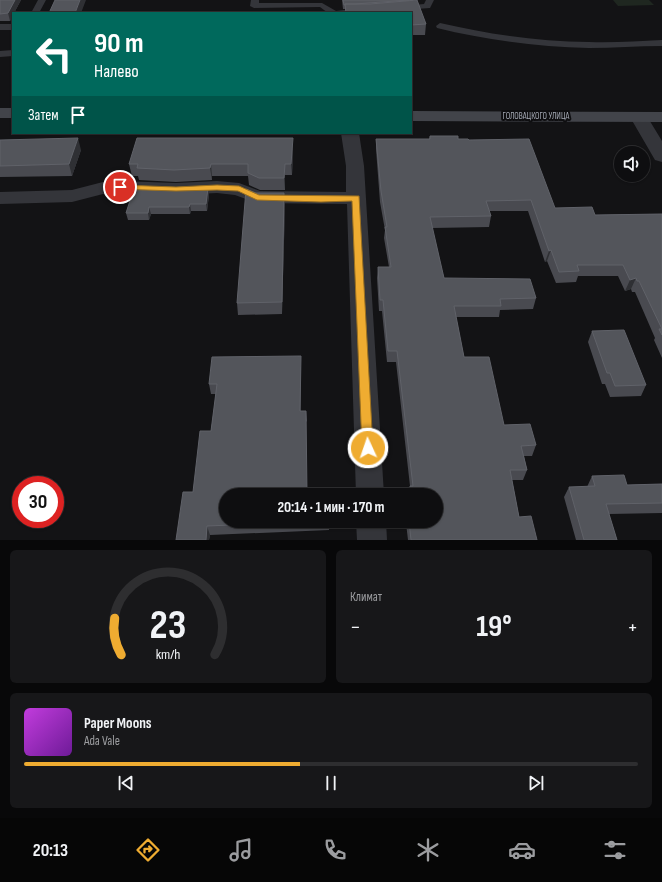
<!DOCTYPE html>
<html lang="ru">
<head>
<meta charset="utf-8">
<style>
	:root { --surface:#0e0e10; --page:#171719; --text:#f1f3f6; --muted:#9b9c9f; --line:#2e2e30; --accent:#efac31 }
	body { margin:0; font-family:"Sofia Sans Condensed",sans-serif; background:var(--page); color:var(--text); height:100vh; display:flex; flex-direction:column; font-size:15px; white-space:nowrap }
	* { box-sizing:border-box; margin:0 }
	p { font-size:13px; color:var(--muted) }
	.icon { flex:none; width:22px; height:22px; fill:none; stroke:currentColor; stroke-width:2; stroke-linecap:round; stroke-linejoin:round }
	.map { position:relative; height:540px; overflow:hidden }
	.drawer { display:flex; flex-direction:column; gap:10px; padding:10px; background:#080809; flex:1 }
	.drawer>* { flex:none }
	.guide { position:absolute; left:12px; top:12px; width:400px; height:122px; border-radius:0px; box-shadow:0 1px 3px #0004,0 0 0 1px var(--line); background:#00695c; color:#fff; overflow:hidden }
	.buttons { position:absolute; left:614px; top:146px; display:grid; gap:8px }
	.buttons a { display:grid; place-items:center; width:36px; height:36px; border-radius:50%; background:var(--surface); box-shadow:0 1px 3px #0004,0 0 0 1px var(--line); font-size:20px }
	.speed { position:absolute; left:12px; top:476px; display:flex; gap:8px; font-size:20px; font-weight:700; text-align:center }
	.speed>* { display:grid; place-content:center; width:52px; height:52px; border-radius:50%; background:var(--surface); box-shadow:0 1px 3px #0004,0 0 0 1px var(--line); line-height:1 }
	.speed .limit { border:6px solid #d22; background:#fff; color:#111 }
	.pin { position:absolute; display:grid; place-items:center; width:34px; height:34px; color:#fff; margin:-17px; border:2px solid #fff; border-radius:50%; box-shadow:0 1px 4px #0007 }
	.me { position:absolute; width:44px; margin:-22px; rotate:357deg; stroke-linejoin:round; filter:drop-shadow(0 0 3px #0008) }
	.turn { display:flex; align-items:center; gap:14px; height:84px; padding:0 16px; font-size:18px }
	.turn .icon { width:52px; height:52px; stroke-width:2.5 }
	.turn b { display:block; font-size:28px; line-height:34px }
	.then { display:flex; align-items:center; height:38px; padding:0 16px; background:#0003; gap:8px; font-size:15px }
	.big { font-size:30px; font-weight:700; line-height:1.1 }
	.drawer .card { flex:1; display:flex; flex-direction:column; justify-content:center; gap:6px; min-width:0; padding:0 14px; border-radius:6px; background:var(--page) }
	.drawer .dial { align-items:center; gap:0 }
	.dial svg { height:104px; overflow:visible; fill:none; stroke:var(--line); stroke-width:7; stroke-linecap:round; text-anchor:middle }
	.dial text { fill:var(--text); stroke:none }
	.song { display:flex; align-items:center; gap:12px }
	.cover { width:48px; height:48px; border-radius:6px; background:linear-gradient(135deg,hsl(290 70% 55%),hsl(280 70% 35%)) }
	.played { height:4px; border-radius:2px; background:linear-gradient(90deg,var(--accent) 45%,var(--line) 45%) }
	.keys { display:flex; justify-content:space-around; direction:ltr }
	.heat { display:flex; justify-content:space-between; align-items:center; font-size:22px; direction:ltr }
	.drawer .tiles { flex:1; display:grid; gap:10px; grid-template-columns:1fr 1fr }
	.card:last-child { grid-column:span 2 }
	.trip { position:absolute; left:219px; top:488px; width:224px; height:40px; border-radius:20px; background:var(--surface); box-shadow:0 1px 3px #0004,0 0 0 1px var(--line); font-weight:700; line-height:40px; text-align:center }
	.menu { display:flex; height:64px; justify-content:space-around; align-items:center; background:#060606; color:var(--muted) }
	.menu .icon { width:28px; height:28px }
	.menu .active { color:var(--accent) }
	.menu b { font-size:18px; color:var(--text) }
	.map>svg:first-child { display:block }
	.green { fill:#1f2720 }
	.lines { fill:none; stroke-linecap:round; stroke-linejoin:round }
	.lane { fill:#34353a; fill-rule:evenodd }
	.street { fill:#34353a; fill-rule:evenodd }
	.secondary { fill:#42444a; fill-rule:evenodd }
	.wall { fill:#494a50 }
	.shaded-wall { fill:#2f3034 }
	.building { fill:#53555b; stroke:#606269 }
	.route { fill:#efac31; stroke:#9b7020 }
	.labels { text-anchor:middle; stroke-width:4; stroke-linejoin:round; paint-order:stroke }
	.far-street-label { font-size:9px; fill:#a5aab5; stroke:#0e0e10 }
</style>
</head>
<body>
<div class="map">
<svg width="662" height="540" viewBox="0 0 662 540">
	<rect width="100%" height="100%" fill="#131315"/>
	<!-- green -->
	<path class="green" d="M613,0H649L654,5L618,6Z"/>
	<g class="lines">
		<!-- lane -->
		<path class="lane" d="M38,0H46L39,13H31Z
			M251,0H259V3H322L336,11L362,8L366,10L365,12L328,13L320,7L254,8L250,6Z
			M426,0H434L430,8L402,10L398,8L402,6L424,4Z
			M440,23C489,34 538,42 589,42C613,43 638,41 662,40V46C638,46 613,48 589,48C538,47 486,40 437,28L436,26Z
			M0,24H13V30H0Z
			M13,50V56L0,57V51Z"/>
		<!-- street -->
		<path class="street" d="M639,112L645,113L662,141V162L655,160L630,117L633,113Z
			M341,133H359L364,166L384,495H356L347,204L257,203L235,195L217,193L176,195L120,193L103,194L72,202L0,204V192L72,190L103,182L120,181L176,183L217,181L239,183L260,191L346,192V166Z
			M356,521H386L387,540H357Z"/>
		<!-- secondary -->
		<path class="secondary" d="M0,108H13V118H0Z
			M411,111L662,112V122L411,121Z"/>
	</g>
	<!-- wall -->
	<path class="wall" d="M0,0H21L14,13H13V16L10,21H0Z
		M342,0H413L426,24L425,35H411V13H345V9H343Z
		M430,136L469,140L555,208L595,215L662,214V358L654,340L655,338L635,292H632L631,289L625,291L618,276H578L576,282L556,283L547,261L545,262L528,211H489L491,216L489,227L432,228L444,278L536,298L533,309L500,310L499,317H456L464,357L504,425L536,445L532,456H524L527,470L523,480H512L519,517L537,540H408L406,523V521H436V495H408L410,486L396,362H387L382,311H379L377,278L378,267H389L384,238L385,230L380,202L376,149V139H429Z
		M0,140L81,150L72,176L0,177Z
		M293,149L292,175H285V190H260L249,185L248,176H212V180L176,182L139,180L138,176H132L129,164Z
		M208,188L209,195L207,211H191L190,214H151L149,220H128L126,213L175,189Z
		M256,193H284L285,205L282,314L238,315L237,303Z
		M592,331L646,385L641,396L610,397L605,384H602L588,342Z
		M301,367V411H306L307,421L226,495L329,521V530L210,535L209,540H176L193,492L211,431L216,394H211L209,384Z
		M592,476L627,485L662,484V513L609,514L617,540H576L564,497L569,487H587Z"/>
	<!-- shaded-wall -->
	<path class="shaded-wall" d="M15,0H21L14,13H13V16L10,21L8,13Z
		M80,0H86L81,13H75Z
		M78,138L81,150L72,176L69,164Z
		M293,138V149L292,175L291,164Z
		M211,164L212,176V180L210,168Z
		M285,164V190L284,178Z
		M208,188L209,195L207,211L206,204Z
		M284,193L285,205L282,314V302Z
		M190,204L191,211L190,214L189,207Z
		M149,207L151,214L149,220L148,213Z
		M551,250L547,261L545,262L549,251Z
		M636,278L631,289L625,291L630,280Z
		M301,356V421L300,411Z
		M207,526L210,535L209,540H206Z"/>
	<!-- building -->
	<path class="building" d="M0,0H15L8,13L0,14Z
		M55,0H80L75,13H49Z
		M343,0H409L355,4H345V5H344Z
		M417,0L426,24L411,25V13H346L345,4H370Z
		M430,136H458V139H468L469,140L529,139L555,208L592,207L595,215L662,214V335L659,329H662L639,281H637L636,278L630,280L623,265H577L579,271L559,272L551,250L549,251L531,200L486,201L491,216L430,217L444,278L530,279L536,298L500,299L501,306H454L464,357H489L504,425L530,424L536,445L521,446L527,470H510L519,517L531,516L537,540H411L409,521H436V495H411L410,486H413L397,351H388L383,300H380L378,267H391L385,227H387L381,191L376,139H430Z
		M78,138L69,164L0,166V140Z
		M137,138H293L291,164H285L284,178H259L248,173V164H211L210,168L174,170L137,168L138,164H129Z
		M134,188L175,189L208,188L206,204H190L189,207H149L148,213H126Z
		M246,189L256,193H284L282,302L237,303Z
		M624,330L646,385L615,386L610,373H607L592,331Z
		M301,356L300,411H306L307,495H226V521H328L207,526L206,540H176L183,492H193L200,431H211L217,384H209L212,357Z
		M624,475L627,485L662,484V503L606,504L617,540H584L569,487L595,486L592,476Z"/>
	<!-- route -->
	<path class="route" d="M120,185L176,187L217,185L239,186L259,195L359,196L373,448L372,452L368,453L364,452L362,448L352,201L321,202L257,200L238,191L217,190L176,191L117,189L116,187Z"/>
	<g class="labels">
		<!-- far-street labels -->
		<g class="far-street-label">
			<text x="536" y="119">ГОЛОВАЦКОГО УЛИЦА</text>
		</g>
	</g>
</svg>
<div class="buttons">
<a><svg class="icon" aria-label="sound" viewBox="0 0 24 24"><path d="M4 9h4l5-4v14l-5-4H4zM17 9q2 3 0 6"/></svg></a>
</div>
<div class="speed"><div class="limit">30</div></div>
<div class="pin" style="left:120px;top:187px;background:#d93025"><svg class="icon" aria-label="arrive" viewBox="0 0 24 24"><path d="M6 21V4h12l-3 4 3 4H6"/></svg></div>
<svg class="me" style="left:368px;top:448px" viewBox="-20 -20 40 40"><circle r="17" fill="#efac31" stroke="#fff" stroke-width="3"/><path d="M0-11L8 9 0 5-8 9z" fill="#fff"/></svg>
<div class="trip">20:14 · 1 мин · 170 m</div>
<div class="guide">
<div class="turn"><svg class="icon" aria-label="left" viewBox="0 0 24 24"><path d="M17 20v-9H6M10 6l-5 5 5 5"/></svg><div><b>90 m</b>Налево</div></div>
<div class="then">Затем<svg class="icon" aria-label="arrive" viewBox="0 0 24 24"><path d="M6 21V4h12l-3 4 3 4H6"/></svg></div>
</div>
</div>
<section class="drawer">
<div class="tiles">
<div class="card dial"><svg viewBox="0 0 100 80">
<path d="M14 69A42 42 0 1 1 86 69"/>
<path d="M14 69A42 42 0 0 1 9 41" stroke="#efac31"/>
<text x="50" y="56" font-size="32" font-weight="700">23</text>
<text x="50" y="72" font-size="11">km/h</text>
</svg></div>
<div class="card"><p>Климат</p>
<div class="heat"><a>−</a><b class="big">19°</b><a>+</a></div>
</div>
<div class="card">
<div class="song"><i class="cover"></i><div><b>Paper Moons</b><p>Ada Vale</p></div></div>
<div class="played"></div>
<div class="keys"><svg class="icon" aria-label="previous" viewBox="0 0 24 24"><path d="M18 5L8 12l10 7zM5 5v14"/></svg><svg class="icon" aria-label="pause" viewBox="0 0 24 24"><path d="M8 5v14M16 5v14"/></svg><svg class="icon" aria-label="next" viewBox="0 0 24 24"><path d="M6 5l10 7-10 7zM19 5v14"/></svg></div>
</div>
</div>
</section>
<nav class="menu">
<b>20:13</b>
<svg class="icon active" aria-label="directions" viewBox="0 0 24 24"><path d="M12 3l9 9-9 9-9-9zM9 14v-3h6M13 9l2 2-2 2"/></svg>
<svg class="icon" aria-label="music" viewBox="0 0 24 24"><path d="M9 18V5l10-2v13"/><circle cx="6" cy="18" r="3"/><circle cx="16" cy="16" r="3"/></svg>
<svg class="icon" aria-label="phone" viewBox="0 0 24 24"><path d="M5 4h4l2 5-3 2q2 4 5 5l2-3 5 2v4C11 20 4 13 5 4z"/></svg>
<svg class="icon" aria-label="climate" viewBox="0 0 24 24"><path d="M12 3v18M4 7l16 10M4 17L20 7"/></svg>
<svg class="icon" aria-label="car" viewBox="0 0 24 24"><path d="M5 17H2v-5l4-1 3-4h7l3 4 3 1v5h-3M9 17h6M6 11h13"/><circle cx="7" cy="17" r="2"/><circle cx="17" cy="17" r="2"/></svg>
<svg class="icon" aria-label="filters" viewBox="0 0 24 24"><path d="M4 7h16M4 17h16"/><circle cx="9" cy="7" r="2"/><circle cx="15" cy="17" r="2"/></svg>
</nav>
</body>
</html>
